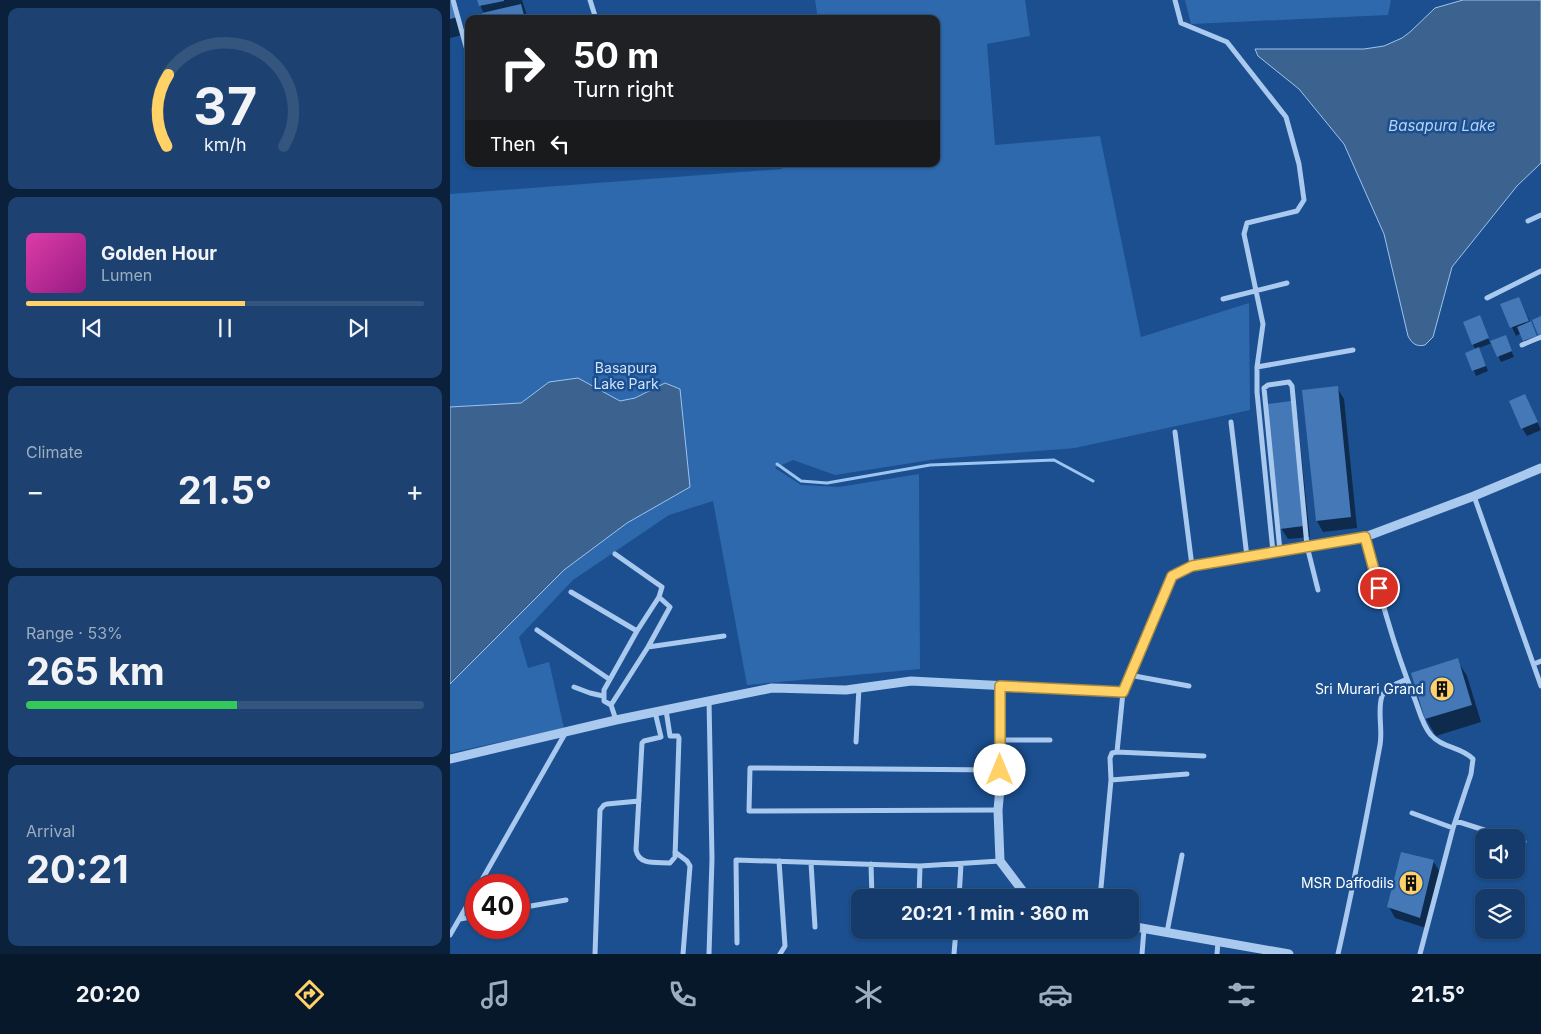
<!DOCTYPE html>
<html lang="en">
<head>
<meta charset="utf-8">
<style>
	:root { --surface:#143b6b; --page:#1d4271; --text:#f1f3f6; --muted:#9dadc1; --line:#33557e; --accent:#ffd166 }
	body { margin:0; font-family:Inter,sans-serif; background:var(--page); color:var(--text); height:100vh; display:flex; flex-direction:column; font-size:19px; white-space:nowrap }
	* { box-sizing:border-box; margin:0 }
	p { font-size:16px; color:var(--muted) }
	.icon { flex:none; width:28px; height:28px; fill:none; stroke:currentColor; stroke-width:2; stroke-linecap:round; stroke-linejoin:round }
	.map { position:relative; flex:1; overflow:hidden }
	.details { display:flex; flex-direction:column; gap:8px; padding:8px; background:#0b203b; width:450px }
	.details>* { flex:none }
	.top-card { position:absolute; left:15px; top:15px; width:475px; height:152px; border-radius:10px; box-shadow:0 1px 4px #0004,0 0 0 1px var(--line); background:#202124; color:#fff; overflow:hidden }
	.fabs { position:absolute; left:1025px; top:829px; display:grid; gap:10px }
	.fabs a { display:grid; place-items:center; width:50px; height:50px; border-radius:10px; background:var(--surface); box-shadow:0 1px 4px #0004,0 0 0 1px var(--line); font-size:25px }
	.speed { position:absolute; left:15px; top:874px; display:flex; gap:10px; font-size:25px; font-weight:700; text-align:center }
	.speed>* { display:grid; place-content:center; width:65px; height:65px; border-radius:50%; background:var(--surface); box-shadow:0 1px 4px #0004,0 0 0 1px var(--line); line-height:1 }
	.speed .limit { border:8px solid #d22; background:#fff; color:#111 }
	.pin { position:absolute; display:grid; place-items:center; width:42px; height:42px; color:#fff; margin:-21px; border:2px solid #fff; border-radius:50%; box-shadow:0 1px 5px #0007 }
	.me { position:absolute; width:55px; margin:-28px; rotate:0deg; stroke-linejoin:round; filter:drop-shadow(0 0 4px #0008) }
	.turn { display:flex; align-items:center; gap:18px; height:105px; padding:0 25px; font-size:22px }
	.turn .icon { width:65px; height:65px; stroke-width:2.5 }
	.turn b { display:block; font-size:35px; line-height:42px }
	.then { display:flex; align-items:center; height:48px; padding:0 25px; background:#0003; gap:10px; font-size:19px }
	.big { font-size:38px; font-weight:700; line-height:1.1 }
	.details .tile { flex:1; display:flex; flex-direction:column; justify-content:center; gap:8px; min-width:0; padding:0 18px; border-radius:10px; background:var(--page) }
	.details .dial { align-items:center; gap:0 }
	.dial svg { height:130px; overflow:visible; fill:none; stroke:var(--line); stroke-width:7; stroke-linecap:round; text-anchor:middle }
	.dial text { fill:var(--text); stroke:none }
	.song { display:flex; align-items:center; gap:15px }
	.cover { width:60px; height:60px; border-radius:8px; background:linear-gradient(135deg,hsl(320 70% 55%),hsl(310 70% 35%)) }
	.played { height:5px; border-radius:2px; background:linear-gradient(90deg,var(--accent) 55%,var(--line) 55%) }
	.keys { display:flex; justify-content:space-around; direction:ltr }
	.heat { display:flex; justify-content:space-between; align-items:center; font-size:28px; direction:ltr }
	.charge { height:8px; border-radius:4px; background:linear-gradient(90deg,#34c759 53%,var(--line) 0) }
	.trip { position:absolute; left:401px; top:889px; width:288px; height:50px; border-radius:10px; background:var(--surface); box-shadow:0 1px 4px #0004,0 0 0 1px var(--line); font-weight:700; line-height:50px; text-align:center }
	.tab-bar { display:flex; height:80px; justify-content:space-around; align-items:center; background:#08182b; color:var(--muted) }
	.tab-bar .icon { width:35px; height:35px }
	.tab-bar .on { color:var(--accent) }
	.tab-bar b { font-size:22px; color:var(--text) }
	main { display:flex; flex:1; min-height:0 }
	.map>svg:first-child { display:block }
	.green { fill:#2e69ad }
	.water { fill:#3c6290; stroke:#9cc4f0 }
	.shadow { fill:#0007 }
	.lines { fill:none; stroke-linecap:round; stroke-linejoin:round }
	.stream { stroke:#9cc4f0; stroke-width:3 }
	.building { fill:#4478b7 }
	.minor { stroke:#a9c9ee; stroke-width:5 }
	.tertiary { stroke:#a9c9ee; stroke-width:9 }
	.route-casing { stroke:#a68842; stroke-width:12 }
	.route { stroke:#ffd166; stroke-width:9 }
	.labels { text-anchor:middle; stroke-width:5; stroke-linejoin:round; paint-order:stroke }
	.park-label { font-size:14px; fill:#cfe3fa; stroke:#1b4f8f }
	.poi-label { font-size:14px; fill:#fff; stroke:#1b4f8f; text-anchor:end }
	.water-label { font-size:15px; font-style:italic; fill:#b5d3f5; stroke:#1b4f8f }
</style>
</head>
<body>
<main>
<section class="details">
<div class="tile dial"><svg viewBox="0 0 100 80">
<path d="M14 69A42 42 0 1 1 86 69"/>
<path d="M14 69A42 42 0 0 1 15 25" stroke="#ffd166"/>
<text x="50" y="56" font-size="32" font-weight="700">37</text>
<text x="50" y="72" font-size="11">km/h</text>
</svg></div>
<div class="tile">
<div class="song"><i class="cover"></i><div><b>Golden Hour</b><p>Lumen</p></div></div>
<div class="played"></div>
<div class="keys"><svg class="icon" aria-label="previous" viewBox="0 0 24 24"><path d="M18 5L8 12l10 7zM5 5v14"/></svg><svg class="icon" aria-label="pause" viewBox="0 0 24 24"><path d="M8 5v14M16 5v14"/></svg><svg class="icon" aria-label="next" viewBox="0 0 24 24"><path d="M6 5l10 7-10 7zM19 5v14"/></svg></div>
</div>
<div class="tile"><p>Climate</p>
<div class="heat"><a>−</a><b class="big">21.5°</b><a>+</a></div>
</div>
<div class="tile"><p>Range · 53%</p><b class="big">265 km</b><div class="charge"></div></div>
<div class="tile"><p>Arrival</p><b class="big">20:21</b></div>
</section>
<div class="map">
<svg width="1091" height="954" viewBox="0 0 1091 954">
	<rect width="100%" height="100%" fill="#1b4f8f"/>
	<!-- green -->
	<path class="green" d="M365,0H575L580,36L537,44L545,145L650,136L691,337L799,303L800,410L625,448L487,459L385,475L343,460L325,468L351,485L389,487L469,474L470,669L297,685L263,501L219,515L123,580L69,637L78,668L99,662L114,728L0,753V684L114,570L177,523L240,487L215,383L185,398L170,401L128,378L99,382L71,403L0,407V194L332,169L333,164H486V19H368Z
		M735,0H941L938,15L741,24Z"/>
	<!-- water -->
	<path class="water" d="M1013,0H1091V163L1067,186L1002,267L983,337L975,345C967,347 962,344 958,336L934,234L894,144L849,89L808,56L805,49H914L934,46L952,38L960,32L985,8Z
		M128,378L170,401L185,398L215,383L230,389L240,487L177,523L114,570L0,684V407L71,403L99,382Z"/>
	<!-- shadow -->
	<path class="shadow" d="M0,0H2L16,34L0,38Z
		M28,0H72L78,19H36Z
		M1069,298L1089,341L1077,346L1071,333L1066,336L1052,305Z
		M1032,322L1040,343L1055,337L1064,357L1051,362L1042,343L1029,348L1038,371L1026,376L1017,354L1026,350L1023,345Z
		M887,388L894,399L907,528L873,532L867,521Z
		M1079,403L1091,430L1077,436L1072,428Z
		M847,414L860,537L838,539L831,528Z
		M1007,660L1017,676L1031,722L986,736L976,719L963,674Z
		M983,861L990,872L976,928L945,918L939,907Z"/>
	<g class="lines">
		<!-- stream -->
		<path class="stream" d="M327,464L351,481L377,483L480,465L604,460L643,481"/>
	</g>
	<!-- building -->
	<path class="building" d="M0,0L8,17L0,19Z
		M27,0H54V1L29,6Z
		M71,4L75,19H34L32,13Z
		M1069,297L1079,321L1060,328L1050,304Z
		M1030,315L1039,338L1022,345L1013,322Z
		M1091,316V334L1088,335L1082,320Z
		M1081,321L1087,336L1073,341L1067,327Z
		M1056,335L1062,351L1047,357L1040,341Z
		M1029,347L1036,366L1022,371L1015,353Z
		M888,386L901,517L866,521L852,390Z
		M1075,394L1088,422L1071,429L1059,401Z
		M841,401L854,526L830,529L817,404Z
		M1008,658L1022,705L975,719L961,673Z
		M951,852L984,860L970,918L937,907Z"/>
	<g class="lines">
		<!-- minor -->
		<path class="minor" d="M3,0L17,50
			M140,0L146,19
			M725,0L731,23L777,42L836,117L849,164L854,200L847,211L797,223L794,234L813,324L807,367V392L823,552
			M1078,221L1091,215
			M1037,298L1091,271
			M773,299L837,283
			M1072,345L1091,337
			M807,367L903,350
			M781,422L797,557
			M725,432L742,566
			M1024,496L1091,686
			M915,537C929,591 943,645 964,697C969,709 972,725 981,735C992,748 1012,747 1023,759L1021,774L1003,828L970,954
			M830,551L814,388L818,385L839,382L842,386L857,546L868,590
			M165,554L212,587L209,597
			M121,592L187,631
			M87,630L159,679
			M198,647L274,636
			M1084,664L1091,661
			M679,675L739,686
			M124,687L140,693L153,696
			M259,700L262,859L259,954
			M161,705L198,647L220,607L209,597L187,631L154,690V701L161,705L166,720
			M205,712L211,737L194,741L192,743L186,850C189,866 207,862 220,863L225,857L229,738L228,736H220L216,710
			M550,740H600
			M406,742L409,688
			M667,752L673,692
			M661,780L737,774
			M548,810L299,811L300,768L550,770
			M962,813L1003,828
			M1006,821L1059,838
			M1066,840L1074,842
			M225,852L237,861L240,866L233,954
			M329,861L335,946L330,954
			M361,863L365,927
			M421,864L422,898
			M29,885L116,732
			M469,898L470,866
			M509,898L511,864
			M650,898L661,780L660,758L662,753L667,752L754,756
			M69,908L116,900
			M10,919L26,916
			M717,932L732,855
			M0,935L26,890
			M287,943L286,860L470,866L550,861
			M145,954L150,810L154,805L157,804L189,801
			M504,954L506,930
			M692,954L694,929
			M767,954L768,942
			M888,954C904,884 917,815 930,745C933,729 927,711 932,696C936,686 948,684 957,679"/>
		<!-- tertiary -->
		<path class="tertiary" d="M550,686V788L548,810L550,861L578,898
			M0,759L166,720L322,688L396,690L461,681L673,692L721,576L742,566L915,537L1024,496L1091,468
			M680,926L839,954"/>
	</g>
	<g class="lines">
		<defs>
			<path id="route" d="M550,770V686L673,692L722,576L742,566L915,537L929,588"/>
		</defs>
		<!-- route casing -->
		<use href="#route" class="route-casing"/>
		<!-- route -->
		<use href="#route" class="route"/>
	</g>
	<!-- icons -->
	<defs>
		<symbol id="building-disc" viewBox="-11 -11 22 22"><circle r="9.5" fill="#ffd166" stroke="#1b4f8f"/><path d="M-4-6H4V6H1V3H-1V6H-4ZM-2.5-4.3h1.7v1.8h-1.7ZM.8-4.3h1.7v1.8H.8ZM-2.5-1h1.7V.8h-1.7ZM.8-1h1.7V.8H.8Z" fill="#111"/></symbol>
	</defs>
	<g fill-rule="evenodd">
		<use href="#building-disc" x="978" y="675" width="28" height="28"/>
		<use href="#building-disc" x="947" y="869" width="28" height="28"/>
	</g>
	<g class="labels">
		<!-- park labels -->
		<g class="park-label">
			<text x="176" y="373">Basapura<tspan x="176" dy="16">Lake Park</tspan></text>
		</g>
		<!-- poi labels -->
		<g class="poi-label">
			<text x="974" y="694">Sri Murari Grand</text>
			<text x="944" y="888">MSR Daffodils</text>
		</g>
		<!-- water labels -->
		<g class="water-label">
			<text x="992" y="131">Basapura Lake</text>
		</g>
	</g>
</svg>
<div class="fabs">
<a><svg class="icon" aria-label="sound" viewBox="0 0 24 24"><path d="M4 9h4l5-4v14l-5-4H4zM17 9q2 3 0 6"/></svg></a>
<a><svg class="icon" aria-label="layers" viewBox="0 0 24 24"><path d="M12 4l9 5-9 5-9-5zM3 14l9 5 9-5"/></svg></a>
</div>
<div class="speed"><div class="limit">40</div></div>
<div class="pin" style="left:929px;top:588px;background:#d93025"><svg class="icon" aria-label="arrive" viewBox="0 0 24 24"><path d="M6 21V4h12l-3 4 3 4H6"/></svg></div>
<svg class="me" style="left:550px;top:770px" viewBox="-20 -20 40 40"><circle r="19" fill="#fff"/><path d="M0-13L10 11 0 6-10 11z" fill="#ffd166"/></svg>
<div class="trip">20:21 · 1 min · 360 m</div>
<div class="top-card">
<div class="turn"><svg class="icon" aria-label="right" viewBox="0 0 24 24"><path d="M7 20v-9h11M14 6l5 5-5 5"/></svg><div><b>50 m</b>Turn right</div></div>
<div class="then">Then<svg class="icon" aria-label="left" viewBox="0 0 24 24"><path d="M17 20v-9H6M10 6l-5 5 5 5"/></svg></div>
</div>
</div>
</main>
<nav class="tab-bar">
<b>20:20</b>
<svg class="icon on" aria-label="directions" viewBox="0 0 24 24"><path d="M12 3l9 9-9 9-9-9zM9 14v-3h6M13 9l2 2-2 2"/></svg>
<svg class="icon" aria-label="music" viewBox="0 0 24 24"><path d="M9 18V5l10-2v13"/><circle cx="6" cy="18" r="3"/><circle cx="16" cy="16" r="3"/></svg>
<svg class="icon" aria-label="phone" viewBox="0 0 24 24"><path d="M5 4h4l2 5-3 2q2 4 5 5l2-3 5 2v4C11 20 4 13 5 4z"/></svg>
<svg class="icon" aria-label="climate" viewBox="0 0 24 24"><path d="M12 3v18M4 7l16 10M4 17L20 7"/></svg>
<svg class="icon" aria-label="car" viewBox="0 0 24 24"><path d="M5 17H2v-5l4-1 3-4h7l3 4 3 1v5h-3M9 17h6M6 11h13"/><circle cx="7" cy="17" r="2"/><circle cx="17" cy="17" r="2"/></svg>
<svg class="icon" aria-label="filters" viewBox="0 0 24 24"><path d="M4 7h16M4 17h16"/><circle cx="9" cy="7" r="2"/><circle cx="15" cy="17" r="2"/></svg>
<b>21.5°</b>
</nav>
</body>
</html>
